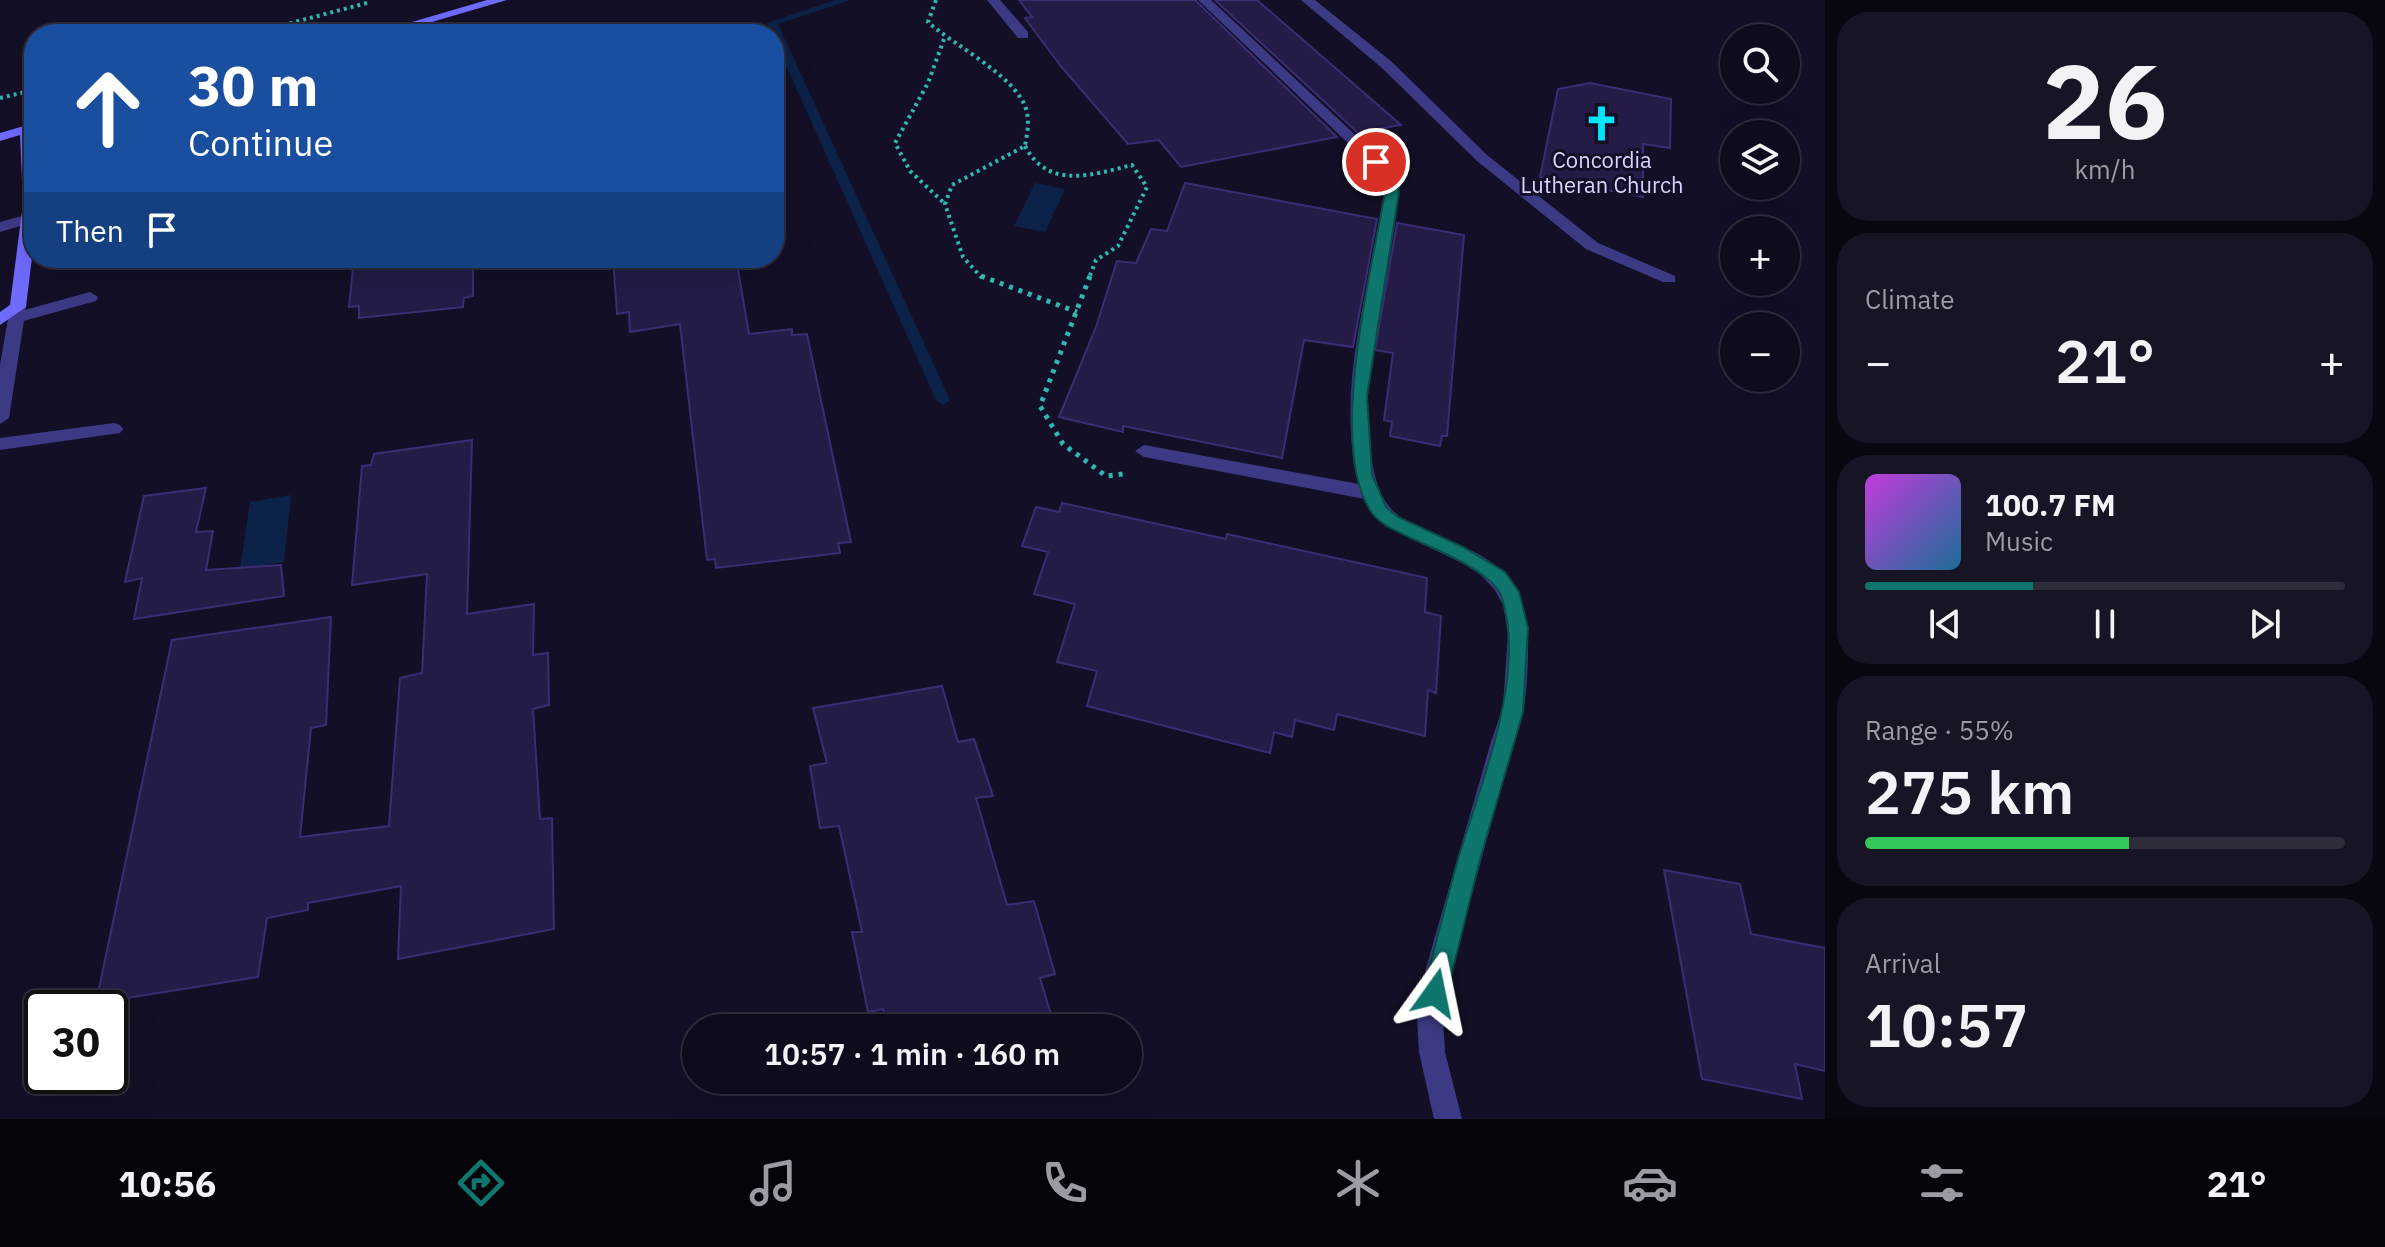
<!DOCTYPE html>
<html lang="en">
<head>
<meta charset="utf-8">
<style>
	:root { --surface:#0e0b1c; --page:#171425; --text:#f1f3f6; --muted:#9b9ba3; --line:#2e2b3b; --accent:#0f766e }
	body { margin:0; font-family:"IBM Plex Sans",sans-serif; background:var(--page); color:var(--text); height:100vh; display:flex; flex-direction:column; font-size:30px; white-space:nowrap }
	* { box-sizing:border-box; margin:0 }
	p { font-size:26px; color:var(--muted) }
	.icon { flex:none; width:44px; height:44px; fill:none; stroke:currentColor; stroke-width:2; stroke-linecap:round; stroke-linejoin:round }
	.map { position:relative; flex:1; overflow:hidden }
	.side { display:flex; flex-direction:column; gap:12px; padding:12px; background:#08060f; width:560px }
	.side>* { flex:none }
	.guide { position:absolute; left:24px; top:24px; width:760px; height:244px; border-radius:32px; box-shadow:0 8px 32px #0002,0 0 0 2px var(--line); background:#1a4fa0; color:#fff; overflow:hidden }
	.fabs { position:absolute; left:1720px; top:24px; display:grid; gap:16px }
	.fabs a { display:grid; place-items:center; width:80px; height:80px; border-radius:50%; background:var(--surface); box-shadow:0 8px 32px #0002,0 0 0 2px var(--line); font-size:40px }
	.speed { position:absolute; left:24px; top:990px; display:flex; gap:16px; font-size:40px; font-weight:700; text-align:center }
	.speed>* { display:grid; place-content:center; width:104px; height:104px; border-radius:50%; background:var(--surface); box-shadow:0 8px 32px #0002,0 0 0 2px var(--line); line-height:1 }
	.speed .limit { border:4px solid #111; border-radius:12px; background:#fff; color:#111 }
	.pin { position:absolute; display:grid; place-items:center; width:68px; height:68px; color:#fff; margin:-34px; border:4px solid #fff; border-radius:50%; box-shadow:0 2px 8px #0007 }
	.me { position:absolute; width:88px; margin:-44px; rotate:12deg; stroke-linejoin:round; filter:drop-shadow(0 0 6px #0008) }
	.turn { display:flex; align-items:center; gap:28px; height:168px; padding:0 32px; font-size:36px }
	.turn .icon { width:104px; height:104px; stroke-width:2.5 }
	.turn b { display:block; font-size:56px; line-height:68px }
	.then { display:flex; align-items:center; height:76px; padding:0 32px; background:#0003; gap:16px; font-size:30px }
	.big { font-size:60px; font-weight:600; line-height:1.1 }
	.side .card { flex:1; display:flex; flex-direction:column; justify-content:center; gap:12px; min-width:0; padding:0 28px; border-radius:32px; background:var(--page) }
	.side .dial { align-items:center; gap:0 }
	.dial b { font-size:104px; line-height:1 }
	.song { display:flex; align-items:center; gap:24px }
	.cover { width:96px; height:96px; border-radius:12px; background:linear-gradient(135deg,hsl(290 70% 55%),hsl(200 70% 35%)) }
	.played { height:8px; border-radius:4px; background:linear-gradient(90deg,var(--accent) 35%,var(--line) 35%) }
	.keys { display:flex; justify-content:space-around; direction:ltr }
	.heat { display:flex; justify-content:space-between; align-items:center; font-size:44px; direction:ltr }
	.charge { height:12px; border-radius:6px; background:linear-gradient(90deg,#34c759 55%,var(--line) 0) }
	.trip { position:absolute; left:682px; top:1014px; width:460px; height:80px; border-radius:40px; background:var(--surface); box-shadow:0 8px 32px #0002,0 0 0 2px var(--line); font-weight:600; line-height:80px; text-align:center }
	.tabs { display:flex; height:128px; justify-content:space-around; align-items:center; background:#06040b; color:var(--muted) }
	.tabs .icon { width:56px; height:56px }
	.tabs .on { color:var(--accent) }
	.tabs b { font-size:36px; color:var(--text) }
	main { display:flex; flex:1; min-height:0 }
	.map>svg:first-child { display:block }
	.water { fill:#0c2248 }
	.lines { fill:none; stroke-linecap:round; stroke-linejoin:round }
	.stream { fill:#0c2248; fill-rule:evenodd }
	.building { fill:#241b47; stroke:#3b2d73; stroke-width:2 }
	.path-far1 { stroke:#2fb8b0; stroke-width:4; stroke-dasharray:3 4; stroke-linecap:butt }
	.path { stroke:#2fb8b0; stroke-width:5; stroke-dasharray:4 6; stroke-linecap:butt }
	.lane { fill:#3d3a85; fill-rule:evenodd }
	.street { fill:#3d3a85; fill-rule:evenodd }
	.secondary { fill:#6f6bff; fill-rule:evenodd }
	.route { fill:#0f766e; stroke:#0a4d48; stroke-width:2 }
	.labels { text-anchor:middle; stroke-width:6; stroke-linejoin:round; paint-order:stroke }
	.far-poi-label { font-size:22px; fill:#d9d4ff; stroke:#130f26 }
</style>
</head>
<body>
<main>
<div class="map">
<svg width="1825" height="1119" viewBox="0 0 1825 1119">
	<rect width="100%" height="100%" fill="#130f26"/>
	<!-- water -->
	<path class="water" d="M1035,183L1065,189L1045,232L1014,226Z
		M291,495L284,562L240,569L250,502Z"/>
	<g class="lines">
		<!-- stream -->
		<path class="stream" d="M835,0H850L778,24L950,400L943,405L936,400L767,23Z"/>
	</g>
	<!-- building -->
	<path class="building" d="M1019,0H1195L1337,137L1181,167L1159,140L1128,144L1060,65L1025,18L1032,17Z
		M1215,0H1257L1401,125L1358,133Z
		M1590,83L1671,99L1670,148L1643,144V197L1540,177L1558,89Z
		M1185,183L1377,219L1353,347L1304,340L1282,458L1123,426V432L1059,417L1096,327L1117,261L1136,263L1151,229L1167,231Z
		M1397,223L1464,235L1447,436H1442L1440,446L1390,436L1392,422L1384,420L1393,353L1375,350Z
		M354,258H473V296L464,298L463,307L359,318V306L349,307Z
		M613,258H736L749,334L792,329V335L807,334L851,542L838,543L840,553L716,568L715,559L707,560L680,324L630,332L629,312L617,314Z
		M472,440L467,614L534,604L533,655L548,653L549,705L533,709L540,819L552,818L554,929L398,959L401,886L308,903V910L267,918L258,977L96,1003L172,640L331,617L326,725L311,728L300,837L389,826L400,678L422,673L427,574L352,585L362,466L371,465L374,454Z
		M206,488L196,532L213,531L206,570L281,565L284,596L134,619L142,578L125,582L144,496Z
		M1062,503L1226,539L1227,534L1427,578L1425,612L1441,616L1436,693L1428,690L1425,736L1337,714L1334,730L1295,720L1292,737L1274,732L1270,753L1087,706L1097,671L1057,662L1075,604L1034,594L1048,552L1022,546L1036,507L1059,512Z
		M942,686L958,742L974,739L993,796L976,798L1007,905L1034,901L1055,974L1040,978L1055,1028H888L883,1009L868,1012L852,932H862L839,826L820,828L810,766L827,763L813,708Z
		M1664,870L1740,884L1751,934L1825,948V1071L1795,1064L1802,1099L1702,1079Z"/>
	<g class="lines">
		<!-- path-far1 -->
		<path class="path-far1" d="M936,0L928,22C953,45 1016,76 1026,109C1030,121 1027,134 1025,146L952,185L945,204L963,257L982,278
			M249,34L367,3
			M944,39L928,83L895,143L910,171L945,204
			M0,98L34,90
			M1025,146C1048,190 1092,175 1132,165L1147,187L1118,246L1096,260L1089,278"/>
		<!-- path -->
		<path class="path" d="M981,276L1077,312
			M1090,276L1040,406L1063,444L1106,476L1123,474"/>
		<!-- lane -->
		<path class="lane" d="M987,0H1000L1028,32V38H1018Z
			M1198,0H1211L1381,159L1399,185C1390,280 1348,393 1378,486C1404,563 1531,516 1528,654C1527,688 1526,719 1510,749L1502,751L1494,749L1491,742L1503,707L1508,633L1503,605L1495,590L1481,575L1462,563L1385,526L1365,499L1144,457L1135,451L1144,445L1359,484C1333,386 1373,283 1385,185L1371,165Z
			M1301,0H1315L1392,62L1487,155L1598,243L1675,276V282H1663L1586,249L1477,161L1382,68Z
			M29,214L34,216V222L0,232V222Z
			M90,292L98,297L96,301L16,323L8,318L10,314Z
			M114,423L120,425L123,429L120,433L0,450V438Z"/>
		<!-- street -->
		<path class="street" d="M18,302L26,307L9,418L0,424V365L10,307Z
			M1502,733L1510,735L1513,742L1452,968L1443,1017L1445,1052L1462,1119H1434L1419,1052L1417,1017L1426,968L1491,742L1494,735Z"/>
		<!-- secondary -->
		<path class="secondary" d="M487,0H507L391,34H371Z
			M34,123V241L26,307L0,325V312L10,305L23,203L20,135L0,141V133Z"/>
	</g>
	<!-- route -->
	<path class="route" d="M1372,160H1381L1397,179L1399,192L1367,396L1372,475L1386,507L1398,517L1463,547L1505,572L1519,592L1528,628L1523,712L1479,863L1447,993L1443,1001L1435,1004L1426,1001L1423,993C1434,950 1445,906 1457,863C1479,786 1527,678 1502,598C1494,572 1437,550 1413,539C1399,532 1382,526 1372,513C1326,449 1372,269 1385,192L1383,180L1370,162Z"/>
	<!-- icons -->
	<defs>
		<symbol id="church-bare" viewBox="-9 -9 18 18"><path d="M-1.2-6h2.4v3.5h3.3v2.4h-3.3V6h-2.4V-.1h-3.3v-2.4h3.3Z" fill="#00e5ff" stroke="#130f26" stroke-width="2.5" paint-order="stroke"/></symbol>
	</defs>
	<g fill-rule="evenodd">
		<use href="#church-bare" x="1576" y="98" width="51" height="51"/>
	</g>
	<g class="labels">
		<!-- far-poi labels -->
		<g class="far-poi-label">
			<text x="1602" y="168">Concordia<tspan x="1602" dy="25">Lutheran Church</tspan></text>
		</g>
	</g>
</svg>
<div class="fabs">
<a><svg class="icon" aria-label="search" viewBox="0 0 24 24"><circle cx="10" cy="10" r="6"/><path d="M15 15l6 6"/></svg></a>
<a><svg class="icon" aria-label="layers" viewBox="0 0 24 24"><path d="M12 4l9 5-9 5-9-5zM3 14l9 5 9-5"/></svg></a>
<a>+</a>
<a>−</a>
</div>
<div class="speed"><div class="limit">30</div></div>
<div class="pin" style="left:1376px;top:162px;background:#d93025"><svg class="icon" aria-label="arrive" viewBox="0 0 24 24"><path d="M6 21V4h12l-3 4 3 4H6"/></svg></div>
<svg class="me" style="left:1435px;top:993px" viewBox="-20 -20 40 40"><path d="M0-17L14 15 0 8-14 15z" fill="#0f766e" stroke="#fff" stroke-width="4"/></svg>
<div class="trip">10:57 · 1 min · 160 m</div>
<div class="guide">
<div class="turn"><svg class="icon" aria-label="ahead" viewBox="0 0 24 24"><path d="M12 20V5M6 11l6-6 6 6"/></svg><div><b>30 m</b>Continue</div></div>
<div class="then">Then<svg class="icon" aria-label="arrive" viewBox="0 0 24 24"><path d="M6 21V4h12l-3 4 3 4H6"/></svg></div>
</div>
</div>
<section class="side">
<div class="card dial"><b>26</b><p>km/h</p></div>
<div class="card"><p>Climate</p>
<div class="heat"><a>−</a><b class="big">21°</b><a>+</a></div>
</div>
<div class="card">
<div class="song"><i class="cover"></i><div><b>100.7 FM</b><p>Music</p></div></div>
<div class="played"></div>
<div class="keys"><svg class="icon" aria-label="previous" viewBox="0 0 24 24"><path d="M18 5L8 12l10 7zM5 5v14"/></svg><svg class="icon" aria-label="pause" viewBox="0 0 24 24"><path d="M8 5v14M16 5v14"/></svg><svg class="icon" aria-label="next" viewBox="0 0 24 24"><path d="M6 5l10 7-10 7zM19 5v14"/></svg></div>
</div>
<div class="card"><p>Range · 55%</p><b class="big">275 km</b><div class="charge"></div></div>
<div class="card"><p>Arrival</p><b class="big">10:57</b></div>
</section>
</main>
<nav class="tabs">
<b>10:56</b>
<svg class="icon on" aria-label="directions" viewBox="0 0 24 24"><path d="M12 3l9 9-9 9-9-9zM9 14v-3h6M13 9l2 2-2 2"/></svg>
<svg class="icon" aria-label="music" viewBox="0 0 24 24"><path d="M9 18V5l10-2v13"/><circle cx="6" cy="18" r="3"/><circle cx="16" cy="16" r="3"/></svg>
<svg class="icon" aria-label="phone" viewBox="0 0 24 24"><path d="M5 4h4l2 5-3 2q2 4 5 5l2-3 5 2v4C11 20 4 13 5 4z"/></svg>
<svg class="icon" aria-label="climate" viewBox="0 0 24 24"><path d="M12 3v18M4 7l16 10M4 17L20 7"/></svg>
<svg class="icon" aria-label="car" viewBox="0 0 24 24"><path d="M5 17H2v-5l4-1 3-4h7l3 4 3 1v5h-3M9 17h6M6 11h13"/><circle cx="7" cy="17" r="2"/><circle cx="17" cy="17" r="2"/></svg>
<svg class="icon" aria-label="filters" viewBox="0 0 24 24"><path d="M4 7h16M4 17h16"/><circle cx="9" cy="7" r="2"/><circle cx="15" cy="17" r="2"/></svg>
<b>21°</b>
</nav>
</body>
</html>
